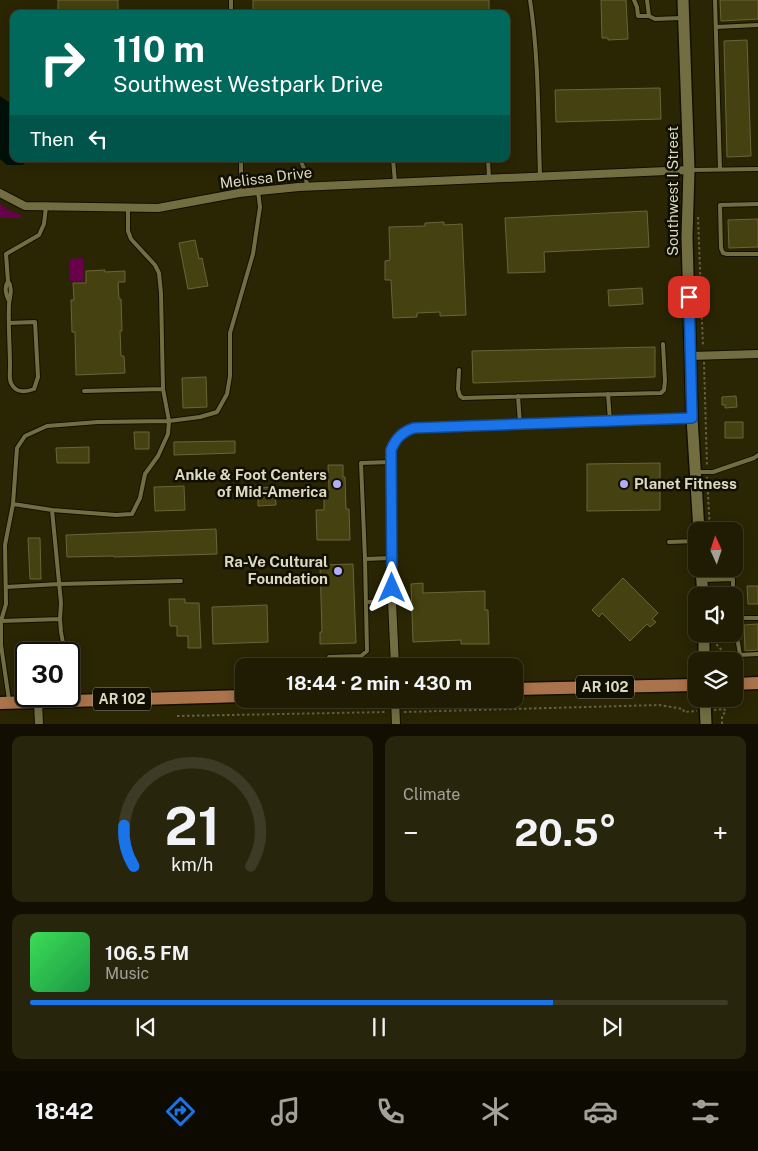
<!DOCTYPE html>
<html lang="en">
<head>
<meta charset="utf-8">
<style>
	:root { --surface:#201c03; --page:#28250d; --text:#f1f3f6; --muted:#a2a19a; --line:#3d3a25; --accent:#1a73e8 }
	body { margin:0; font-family:"Public Sans",sans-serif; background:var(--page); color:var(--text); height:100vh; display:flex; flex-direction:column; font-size:19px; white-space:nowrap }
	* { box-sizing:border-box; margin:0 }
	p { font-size:16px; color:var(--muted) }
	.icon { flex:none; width:28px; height:28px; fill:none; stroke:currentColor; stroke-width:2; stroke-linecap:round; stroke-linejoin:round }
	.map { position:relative; height:724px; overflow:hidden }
	.details { display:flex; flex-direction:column; gap:12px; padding:12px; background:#120f02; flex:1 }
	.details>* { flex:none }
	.hud { position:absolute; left:10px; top:10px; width:500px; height:152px; border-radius:10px; box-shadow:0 2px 12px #0003,0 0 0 1px var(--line); background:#00695c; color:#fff; overflow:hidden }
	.needle { width:32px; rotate:357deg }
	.tools { position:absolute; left:688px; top:522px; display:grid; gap:10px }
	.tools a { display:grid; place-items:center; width:55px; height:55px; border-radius:10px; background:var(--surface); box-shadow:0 2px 12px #0003,0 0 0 1px var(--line); font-size:25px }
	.speed { position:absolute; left:15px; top:642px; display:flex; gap:10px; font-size:25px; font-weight:700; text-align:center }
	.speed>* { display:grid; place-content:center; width:65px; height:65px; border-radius:50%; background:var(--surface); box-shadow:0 2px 12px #0003,0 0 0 1px var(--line); line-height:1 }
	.speed .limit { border:2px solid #111; border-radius:8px; background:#fff; color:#111 }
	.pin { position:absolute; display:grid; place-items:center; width:42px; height:42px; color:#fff; margin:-21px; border-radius:10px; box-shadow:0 2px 8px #0006 }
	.me { position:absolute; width:55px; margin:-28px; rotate:0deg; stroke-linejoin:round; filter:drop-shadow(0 0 4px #0008) }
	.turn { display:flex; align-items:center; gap:18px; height:105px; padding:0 20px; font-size:22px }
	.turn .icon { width:65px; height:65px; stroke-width:2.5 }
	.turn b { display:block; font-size:35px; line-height:42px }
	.then { display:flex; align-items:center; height:48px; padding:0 20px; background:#0003; gap:10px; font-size:19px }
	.big { font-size:38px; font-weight:700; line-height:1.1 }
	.details .tile { flex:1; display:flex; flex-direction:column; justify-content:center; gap:8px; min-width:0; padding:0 18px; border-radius:10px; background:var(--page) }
	.details .dial { align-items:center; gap:0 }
	.dial svg { height:130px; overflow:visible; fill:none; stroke:var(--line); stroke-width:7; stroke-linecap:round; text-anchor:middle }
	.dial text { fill:var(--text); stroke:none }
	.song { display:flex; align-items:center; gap:15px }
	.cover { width:60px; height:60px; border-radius:8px; background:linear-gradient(135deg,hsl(130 70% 55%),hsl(140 70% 35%)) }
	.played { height:5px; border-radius:2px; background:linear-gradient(90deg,var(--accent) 75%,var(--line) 75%) }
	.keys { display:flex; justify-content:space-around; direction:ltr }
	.heat { display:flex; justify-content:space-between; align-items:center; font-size:28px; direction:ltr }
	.details .tiles { flex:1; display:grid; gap:12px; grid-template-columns:1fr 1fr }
	.tile:last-child { grid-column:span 2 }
	.trip { position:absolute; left:235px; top:658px; width:288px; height:50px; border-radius:10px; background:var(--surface); box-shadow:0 2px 12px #0003,0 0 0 1px var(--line); font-weight:700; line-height:50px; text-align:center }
	.tabs { display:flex; height:80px; justify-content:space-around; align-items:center; background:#0d0b01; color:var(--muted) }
	.tabs .icon { width:35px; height:35px }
	.tabs .current { color:var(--accent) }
	.tabs b { font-size:22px; color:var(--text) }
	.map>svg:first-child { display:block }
	.green { fill:#67014c }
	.water { fill:#001109 }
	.building { fill:#464110; stroke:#6a6539 }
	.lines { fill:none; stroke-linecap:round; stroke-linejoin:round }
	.lane-casing { stroke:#110f00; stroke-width:6 }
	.street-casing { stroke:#110f00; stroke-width:10 }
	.secondary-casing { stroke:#110f00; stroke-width:14 }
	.primary-casing { stroke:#110f00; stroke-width:15 }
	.path { stroke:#656243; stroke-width:2; stroke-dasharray:2.5 2.5; stroke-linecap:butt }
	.lane { stroke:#736e42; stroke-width:4 }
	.street { stroke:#736e42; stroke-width:8 }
	.secondary { stroke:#736e42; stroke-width:11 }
	.primary { stroke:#ab734b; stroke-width:12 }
	.route-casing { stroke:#114b97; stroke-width:12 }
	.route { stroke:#1a73e8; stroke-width:9 }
	.poi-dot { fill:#aeaefb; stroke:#110f01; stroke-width:2 }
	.labels { text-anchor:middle; stroke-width:5; stroke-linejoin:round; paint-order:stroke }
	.shield { fill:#110f01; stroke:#9e9c87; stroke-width:1 }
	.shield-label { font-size:14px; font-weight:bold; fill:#dbd9c1 }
	.street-label { font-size:15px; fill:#dbd9c1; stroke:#110f01 }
	.poi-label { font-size:15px; font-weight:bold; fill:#dbd9c1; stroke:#110f01; text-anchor:end }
</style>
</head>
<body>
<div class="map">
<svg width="758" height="724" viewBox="0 0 758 724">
	<rect width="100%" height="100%" fill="#2a2604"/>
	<!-- green -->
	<path class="green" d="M0,204L6,209L21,215V218H0Z
		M83,258L84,281H70L69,259Z"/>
	<!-- water -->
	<path class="water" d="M0,96L10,103L14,110V159H28L23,165H7L0,159Z"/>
	<!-- building -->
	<path class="building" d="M58,0H118V14H58Z
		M253,0H489V14H253Z
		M601,0H626L628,39L608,40V38H602Z
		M720,0H758V19L721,21Z
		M747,40L751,156L727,157L724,41Z
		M660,88L661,119L556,122L555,90Z
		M647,211L649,247L544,252L545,272L508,273L505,218Z
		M758,219V247L729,248L728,220Z
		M444,222V225L462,224L466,315L440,316V312L417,313V317L393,318L391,280H385V261L390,260L389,227L425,226V223Z
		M195,240L199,259L202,258L208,286L188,289L179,243Z
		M105,270V272L125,271V282H118L119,299H121L122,331H120L121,356H124L125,373L76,375L75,332H72L71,300H74L73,283H86V271Z
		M642,288L643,304L609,306L608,290Z
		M655,347V377L473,383L472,351Z
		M206,377L207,407L183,408L182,378Z
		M736,396L737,407L725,408V405H722V397Z
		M725,422H743V438H725Z
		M134,432H149V449H135Z
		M235,441V453L174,455V442Z
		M89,447V463H57L56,448Z
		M660,463V510L587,511V464Z
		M328,465H343V477H345L346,509H349L350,540H317L316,510H324V490H329Z
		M184,486L185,510L155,511L154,487Z
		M275,487L276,505L258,506V488Z
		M216,529L217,554L114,557V556L67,557L66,535Z
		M28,538H40L41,579H30Z
		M353,564L356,643L320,644V632H322L320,565Z
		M623,578L658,613L652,619L656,622L650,627L647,624L630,641L602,613L599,617L592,610Z
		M423,583V593L485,591V610H488L489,644H461V640L413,642L411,584Z
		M747,586H758V604H748Z
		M169,599H185V603H199L201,648H188V636H177V626H170Z
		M267,605L268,642L213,644L212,607Z
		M758,624V650L745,651L744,625Z"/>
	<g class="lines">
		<defs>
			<path id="lane" d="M530,0C539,58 538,118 540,176
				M634,0L637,7L638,16H649L655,19L681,18
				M647,0L649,16
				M715,0L720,169
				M231,14V0
				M716,27L758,25
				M300,159L305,171L307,186
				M393,159L395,182
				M488,159L489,178
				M691,170L758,169
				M239,193L241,177V159
				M758,204L720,205L721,248L723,253L727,254H758
				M8,281C4,287 6,295 9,301
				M9,323L35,322L38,377L34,389C26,392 16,394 11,383C9,379 10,372 10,367C10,346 8,325 9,304C10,296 13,288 8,281L6,254L39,235L44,224L46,207
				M459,370L458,389L460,396L463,398L661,393L664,390L665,381L663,344
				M163,389L169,421L200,417L217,412L227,394L230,376V333L253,254L260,207L258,191
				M84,391L163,389L161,293L159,273L155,265L131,239L128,231V207
				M608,394L610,421
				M518,396L520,424
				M697,472H713L754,458L758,455
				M13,504L52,510L61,603L60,619
				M669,542L696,541
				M365,559L361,463L391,462
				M703,580L733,579V596
				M6,587L59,584L181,581
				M366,602L391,601
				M734,611V618L740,655L758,654
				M734,618H758
				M0,621H1L6,604L5,545L13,504L17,448L25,436L47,426L98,422L169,421L168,434L158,456L145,474L140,498L132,514L116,515L52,510
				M329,657L361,656L367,651L365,559L391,558
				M9,700L1,645V621L60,619L61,632L65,654"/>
			<path id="street" d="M0,193L25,206L158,208L239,193L299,187L689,170
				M691,356L758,354
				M395,666L392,601L391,450C396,438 402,433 414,428L692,418
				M395,699L396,724
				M38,702L39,724"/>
			<path id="secondary" d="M683,0L689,170L687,237L692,418L699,531
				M701,569L703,596
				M704,634V661
				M705,699L706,724"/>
			<path id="primary" d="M734,684L758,683
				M514,689L696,685
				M0,703L244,696"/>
		</defs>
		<!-- lane casing -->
		<use href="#lane" class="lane-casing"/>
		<!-- street casing -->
		<use href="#street" class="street-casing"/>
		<!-- secondary casing -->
		<use href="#secondary" class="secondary-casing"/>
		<!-- primary casing -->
		<use href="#primary" class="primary-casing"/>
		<!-- path -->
		<path class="path" d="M698,217L703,347
			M704,362L707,467
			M707,477L710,531
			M716,586V596
			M717,634V645L728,657L724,661
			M714,710L724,709
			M404,712L659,705L683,709L684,712L697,711
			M177,716L387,712
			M722,724V716L726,711L724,709V699"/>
		<!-- lane -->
		<use href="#lane" class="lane"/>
		<!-- street -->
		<use href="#street" class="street"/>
		<!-- secondary -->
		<use href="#secondary" class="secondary"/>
		<!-- primary -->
		<use href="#primary" class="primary"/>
	</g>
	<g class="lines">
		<defs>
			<path id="route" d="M392,588L391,450C396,438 402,432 414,428L692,418L689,297"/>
		</defs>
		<!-- route casing -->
		<use href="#route" class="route-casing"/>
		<!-- route -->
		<use href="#route" class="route"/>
	</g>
	<!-- markers -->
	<g class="poi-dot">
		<circle cx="337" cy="484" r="5"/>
		<circle cx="624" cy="484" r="5"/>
		<circle cx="338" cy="571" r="5"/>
	</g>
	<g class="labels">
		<!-- shield labels -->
		<g class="shield">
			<rect x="576" y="675.5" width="58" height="23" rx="4"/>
			<rect x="93" y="687.5" width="58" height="23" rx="4"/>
		</g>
		<g class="shield-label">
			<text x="605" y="692">AR 102</text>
			<text x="122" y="704">AR 102</text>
		</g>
		<!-- street labels -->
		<g class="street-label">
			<text transform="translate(266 178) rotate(-7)" y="5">Melissa Drive</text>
			<text transform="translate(673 191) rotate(-90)" y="5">Southwest I Street</text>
		</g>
		<!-- poi labels -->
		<g class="poi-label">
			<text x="327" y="480">Ankle &amp; Foot Centers<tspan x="327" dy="17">of Mid-America</tspan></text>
			<text x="634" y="489" text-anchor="start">Planet Fitness</text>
			<text x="328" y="567">Ra-Ve Cultural<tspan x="328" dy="17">Foundation</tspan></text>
		</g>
	</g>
</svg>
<div class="tools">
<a><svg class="needle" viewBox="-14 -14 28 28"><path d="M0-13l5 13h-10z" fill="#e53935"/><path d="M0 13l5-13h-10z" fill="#a2a19a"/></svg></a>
<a><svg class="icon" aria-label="sound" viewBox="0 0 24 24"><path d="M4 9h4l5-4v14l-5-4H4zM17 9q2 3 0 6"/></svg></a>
<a><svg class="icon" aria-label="layers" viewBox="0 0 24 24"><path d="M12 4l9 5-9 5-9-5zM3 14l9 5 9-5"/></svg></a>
</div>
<div class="speed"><div class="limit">30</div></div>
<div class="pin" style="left:689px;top:297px;background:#d93025"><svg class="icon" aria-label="arrive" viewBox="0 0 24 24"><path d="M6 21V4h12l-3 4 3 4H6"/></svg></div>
<svg class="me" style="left:392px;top:588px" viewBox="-20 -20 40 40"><path d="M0-17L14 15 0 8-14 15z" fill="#1a73e8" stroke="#fff" stroke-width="4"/></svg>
<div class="trip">18:44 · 2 min · 430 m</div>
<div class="hud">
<div class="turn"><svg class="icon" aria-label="right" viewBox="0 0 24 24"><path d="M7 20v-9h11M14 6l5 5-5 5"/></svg><div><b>110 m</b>Southwest Westpark Drive</div></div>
<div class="then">Then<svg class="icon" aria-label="left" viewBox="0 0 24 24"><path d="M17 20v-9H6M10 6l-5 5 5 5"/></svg></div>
</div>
</div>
<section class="details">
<div class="tiles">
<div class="tile dial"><svg viewBox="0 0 100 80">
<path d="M14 69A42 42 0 1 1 86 69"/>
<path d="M14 69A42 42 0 0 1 8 44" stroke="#1a73e8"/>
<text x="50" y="56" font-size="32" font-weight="700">21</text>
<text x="50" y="72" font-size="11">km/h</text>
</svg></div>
<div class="tile"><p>Climate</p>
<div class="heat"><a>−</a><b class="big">20.5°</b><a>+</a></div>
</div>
<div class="tile">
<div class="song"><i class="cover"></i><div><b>106.5 FM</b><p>Music</p></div></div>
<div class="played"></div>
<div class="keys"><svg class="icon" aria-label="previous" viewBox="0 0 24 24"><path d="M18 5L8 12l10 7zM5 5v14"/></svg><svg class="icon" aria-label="pause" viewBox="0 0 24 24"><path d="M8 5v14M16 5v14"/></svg><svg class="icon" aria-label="next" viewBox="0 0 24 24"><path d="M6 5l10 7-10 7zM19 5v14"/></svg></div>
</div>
</div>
</section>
<nav class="tabs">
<b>18:42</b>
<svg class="icon current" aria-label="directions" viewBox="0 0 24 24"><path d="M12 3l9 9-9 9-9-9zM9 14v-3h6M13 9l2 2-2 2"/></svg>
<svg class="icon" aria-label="music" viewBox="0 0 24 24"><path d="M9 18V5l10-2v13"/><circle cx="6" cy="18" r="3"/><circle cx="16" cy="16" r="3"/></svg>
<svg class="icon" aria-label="phone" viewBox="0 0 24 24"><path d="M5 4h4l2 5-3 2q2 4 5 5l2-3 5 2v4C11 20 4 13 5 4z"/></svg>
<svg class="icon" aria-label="climate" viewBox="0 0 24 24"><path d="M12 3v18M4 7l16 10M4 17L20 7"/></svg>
<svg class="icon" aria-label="car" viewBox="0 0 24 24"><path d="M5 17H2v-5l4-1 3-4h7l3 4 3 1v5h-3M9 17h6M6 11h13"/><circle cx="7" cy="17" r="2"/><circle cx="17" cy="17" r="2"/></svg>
<svg class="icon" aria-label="filters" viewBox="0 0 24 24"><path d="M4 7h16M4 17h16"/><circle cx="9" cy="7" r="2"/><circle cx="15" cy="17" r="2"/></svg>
</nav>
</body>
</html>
